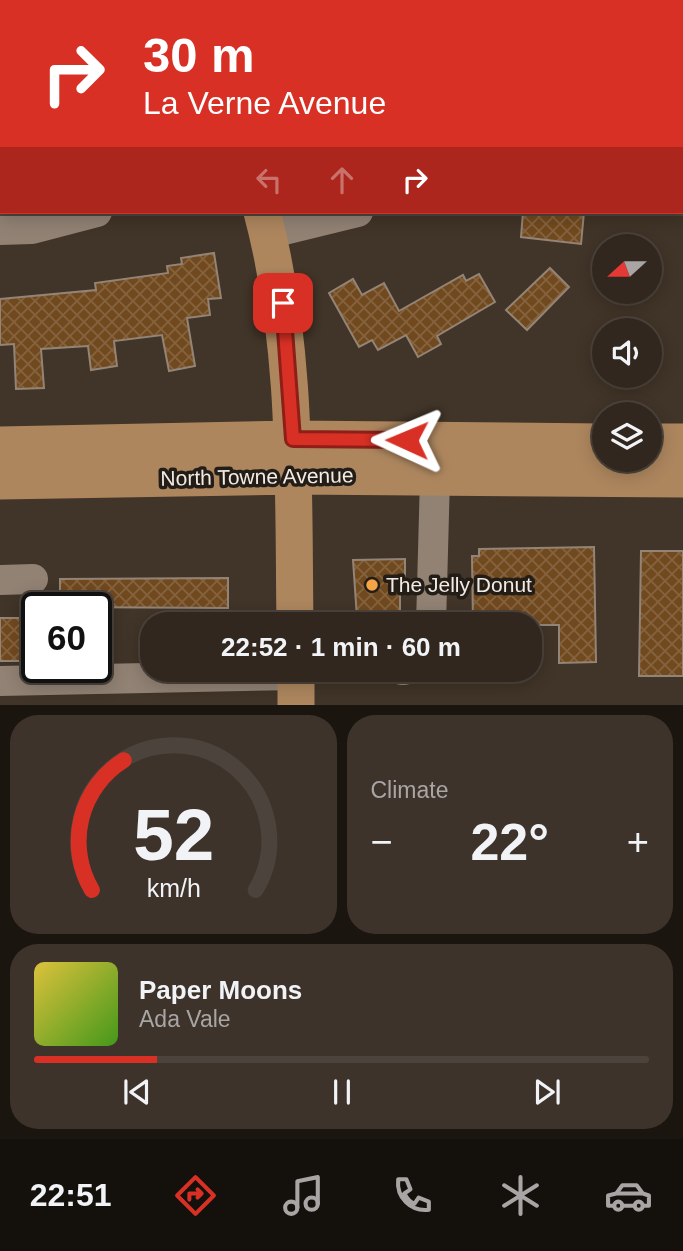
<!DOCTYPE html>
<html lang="en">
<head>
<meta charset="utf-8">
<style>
	:root { --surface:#31271e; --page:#3d332b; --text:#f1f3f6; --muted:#a8a5a4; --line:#4c443c; --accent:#d93025 }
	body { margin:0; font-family:Helvetica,sans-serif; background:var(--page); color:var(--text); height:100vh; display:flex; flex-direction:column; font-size:26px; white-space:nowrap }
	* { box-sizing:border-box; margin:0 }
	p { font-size:23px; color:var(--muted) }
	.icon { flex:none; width:38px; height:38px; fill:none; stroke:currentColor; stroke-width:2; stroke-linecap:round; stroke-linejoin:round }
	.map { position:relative; height:705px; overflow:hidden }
	.side { display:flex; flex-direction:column; gap:10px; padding:10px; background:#1b1510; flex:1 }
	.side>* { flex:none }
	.top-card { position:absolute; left:0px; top:0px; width:684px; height:214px; box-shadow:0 4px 18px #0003,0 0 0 2px var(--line); background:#d93025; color:#fff; overflow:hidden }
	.needle { width:46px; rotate:249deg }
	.tools { position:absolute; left:592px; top:234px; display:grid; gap:14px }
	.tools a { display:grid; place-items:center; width:70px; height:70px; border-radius:50%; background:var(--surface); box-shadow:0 4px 18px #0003,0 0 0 2px var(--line); font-size:35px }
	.speed { position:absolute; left:21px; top:592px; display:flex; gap:14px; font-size:35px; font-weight:700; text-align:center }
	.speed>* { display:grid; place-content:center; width:91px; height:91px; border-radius:50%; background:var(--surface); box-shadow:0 4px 18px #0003,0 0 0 2px var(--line); line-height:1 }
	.speed .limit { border:4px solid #111; border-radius:10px; background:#fff; color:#111 }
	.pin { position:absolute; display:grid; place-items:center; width:60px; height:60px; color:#fff; margin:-30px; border-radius:14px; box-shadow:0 4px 10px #0006 }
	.me { position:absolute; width:77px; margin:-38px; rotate:271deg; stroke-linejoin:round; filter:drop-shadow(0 0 5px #0008) }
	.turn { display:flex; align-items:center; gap:24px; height:147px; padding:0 28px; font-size:32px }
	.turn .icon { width:91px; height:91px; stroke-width:2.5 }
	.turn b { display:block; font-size:49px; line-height:60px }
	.lanes { display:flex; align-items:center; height:66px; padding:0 28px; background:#0003; justify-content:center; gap:35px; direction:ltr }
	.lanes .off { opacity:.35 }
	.big { font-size:52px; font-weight:800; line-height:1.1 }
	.side .tile { flex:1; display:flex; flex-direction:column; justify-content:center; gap:10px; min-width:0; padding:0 24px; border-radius:28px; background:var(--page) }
	.side .dial { align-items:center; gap:0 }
	.dial svg { height:182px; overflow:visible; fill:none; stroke:var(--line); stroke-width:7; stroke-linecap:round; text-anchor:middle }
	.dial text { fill:var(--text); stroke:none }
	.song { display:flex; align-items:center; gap:21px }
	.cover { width:84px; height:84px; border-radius:10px; background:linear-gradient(135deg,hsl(50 70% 55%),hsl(100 70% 35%)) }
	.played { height:7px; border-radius:4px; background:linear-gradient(90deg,var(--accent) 20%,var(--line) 20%) }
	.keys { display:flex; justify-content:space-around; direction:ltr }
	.heat { display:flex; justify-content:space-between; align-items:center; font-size:38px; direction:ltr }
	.side .tiles { flex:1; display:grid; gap:10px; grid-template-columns:1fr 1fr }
	.tile:last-child { grid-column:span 2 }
	.trip { position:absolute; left:140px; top:612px; width:402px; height:70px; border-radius:28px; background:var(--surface); box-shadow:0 4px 18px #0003,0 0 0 2px var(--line); font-weight:800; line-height:70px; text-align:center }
	.dock { display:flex; height:112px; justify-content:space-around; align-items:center; background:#14100c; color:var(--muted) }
	.dock .icon { width:49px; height:49px }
	.dock .current { color:var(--accent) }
	.dock b { font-size:32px; color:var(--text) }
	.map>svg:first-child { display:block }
	.building { fill:url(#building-cross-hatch); stroke:#938476; stroke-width:2 }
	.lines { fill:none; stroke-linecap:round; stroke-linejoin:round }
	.minor { stroke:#918274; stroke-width:30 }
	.major { stroke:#ad865e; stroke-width:37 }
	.highway { stroke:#c08850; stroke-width:38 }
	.route-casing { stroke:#8d1f18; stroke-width:18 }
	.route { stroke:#d93025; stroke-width:12 }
	.poi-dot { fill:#f6a247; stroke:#231d17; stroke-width:2.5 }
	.labels { text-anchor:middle; stroke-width:7; stroke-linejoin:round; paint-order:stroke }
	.street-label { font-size:21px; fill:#f3ebe3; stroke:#231d17 }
	.poi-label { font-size:21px; fill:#f3ebe3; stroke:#231d17; text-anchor:start }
</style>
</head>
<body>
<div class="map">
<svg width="683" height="705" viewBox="0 0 683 705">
	<defs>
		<pattern id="building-cross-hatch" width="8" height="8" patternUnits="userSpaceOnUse" patternTransform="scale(1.75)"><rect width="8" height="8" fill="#71491e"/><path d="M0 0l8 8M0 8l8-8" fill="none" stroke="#86633f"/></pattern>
	</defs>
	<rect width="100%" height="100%" fill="#413428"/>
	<!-- building -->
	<path class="building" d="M523,212H584L581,244L521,237Z
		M214,253L221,298L208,299L210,315L187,318L195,366L169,371L162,335L114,341L117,366L91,370L88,346L41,349L44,388L16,389L14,344L0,345V299L96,290L95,283L168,273L167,266L182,264L181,258Z
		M550,268L569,287L527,330L506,310Z
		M479,274L495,302L437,336L441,344L418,357L406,335L378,350L372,340L359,347L329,293L353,279L362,295L384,283L399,311L463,275L466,281Z
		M594,547L596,662L559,663V625H473L472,556H479V549Z
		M641,551H683V676H639Z
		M405,559V589H400V617L357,618L353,560Z
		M228,578V608L60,607V579Z
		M0,618H37V661H0Z"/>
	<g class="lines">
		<!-- minor -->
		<path class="minor" d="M434,2L437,0
			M0,53L2,56
			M0,230L32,229L97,212
			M268,234L358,212
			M0,580L33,579
			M431,625L435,477
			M401,670H405
			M0,681L296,675"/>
		<!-- major -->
		<path class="major" d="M180,0L181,2
			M262,212C298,347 293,486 295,625
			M649,442H683
			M0,445L293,439L604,442
			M0,481L294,476L683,479
			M296,670V705"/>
		<!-- highway -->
		<path class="highway" d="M588,0L590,2
			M682,107L683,108"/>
	</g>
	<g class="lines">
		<defs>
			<path id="route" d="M283,303L293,439L407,440"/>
		</defs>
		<!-- route casing -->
		<use href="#route" class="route-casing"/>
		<!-- route -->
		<use href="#route" class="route"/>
	</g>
	<!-- markers -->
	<circle class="poi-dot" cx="372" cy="585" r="7"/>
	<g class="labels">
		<!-- street labels -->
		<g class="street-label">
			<text transform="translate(257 477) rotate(-1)" y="7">North Towne Avenue</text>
		</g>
		<!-- poi labels -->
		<g class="poi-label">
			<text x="386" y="592">The Jelly Donut</text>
		</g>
	</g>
</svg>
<div class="tools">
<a><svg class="needle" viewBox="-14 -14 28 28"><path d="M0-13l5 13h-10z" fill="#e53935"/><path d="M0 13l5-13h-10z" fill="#a8a5a4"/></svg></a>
<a><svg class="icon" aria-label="sound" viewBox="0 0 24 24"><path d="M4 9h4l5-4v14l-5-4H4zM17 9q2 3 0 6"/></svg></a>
<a><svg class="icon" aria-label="layers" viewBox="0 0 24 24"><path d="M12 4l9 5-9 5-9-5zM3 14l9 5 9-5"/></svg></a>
</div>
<div class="speed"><div class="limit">60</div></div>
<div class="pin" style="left:283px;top:303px;background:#d93025"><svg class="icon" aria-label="arrive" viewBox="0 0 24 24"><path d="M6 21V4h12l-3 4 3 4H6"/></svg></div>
<svg class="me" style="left:407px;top:440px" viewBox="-20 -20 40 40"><path d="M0-17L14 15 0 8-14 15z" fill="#d93025" stroke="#fff" stroke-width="4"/></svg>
<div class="trip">22:52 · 1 min · 60 m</div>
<div class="top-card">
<div class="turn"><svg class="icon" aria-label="right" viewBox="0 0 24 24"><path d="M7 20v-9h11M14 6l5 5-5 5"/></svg><div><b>30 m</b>La Verne Avenue</div></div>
<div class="lanes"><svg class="icon off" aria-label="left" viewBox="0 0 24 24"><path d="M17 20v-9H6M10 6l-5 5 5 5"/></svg><svg class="icon off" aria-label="ahead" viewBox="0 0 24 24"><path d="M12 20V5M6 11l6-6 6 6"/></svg><svg class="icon" aria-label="right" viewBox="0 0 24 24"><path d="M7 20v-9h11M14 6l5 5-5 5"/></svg></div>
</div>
</div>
<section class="side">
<div class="tiles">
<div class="tile dial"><svg viewBox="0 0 100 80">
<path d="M14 69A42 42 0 1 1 86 69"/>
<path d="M14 69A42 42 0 0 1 28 12" stroke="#d93025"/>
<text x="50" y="56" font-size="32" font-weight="700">52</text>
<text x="50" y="72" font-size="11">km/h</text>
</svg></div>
<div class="tile"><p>Climate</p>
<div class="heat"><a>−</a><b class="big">22°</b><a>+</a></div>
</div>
<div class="tile">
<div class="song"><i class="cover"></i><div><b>Paper Moons</b><p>Ada Vale</p></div></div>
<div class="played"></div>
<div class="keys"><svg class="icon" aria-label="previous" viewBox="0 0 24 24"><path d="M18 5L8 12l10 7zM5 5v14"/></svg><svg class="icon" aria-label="pause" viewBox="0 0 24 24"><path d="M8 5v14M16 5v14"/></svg><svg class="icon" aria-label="next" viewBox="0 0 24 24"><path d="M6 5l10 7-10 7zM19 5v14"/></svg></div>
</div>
</div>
</section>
<nav class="dock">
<b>22:51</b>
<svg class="icon current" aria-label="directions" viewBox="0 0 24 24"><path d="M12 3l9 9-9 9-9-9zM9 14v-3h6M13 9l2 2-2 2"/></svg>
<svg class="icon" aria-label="music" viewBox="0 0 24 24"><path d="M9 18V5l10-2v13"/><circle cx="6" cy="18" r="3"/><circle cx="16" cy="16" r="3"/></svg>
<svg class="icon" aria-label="phone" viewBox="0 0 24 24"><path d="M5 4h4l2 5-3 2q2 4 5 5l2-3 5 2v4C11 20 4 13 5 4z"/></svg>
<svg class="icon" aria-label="climate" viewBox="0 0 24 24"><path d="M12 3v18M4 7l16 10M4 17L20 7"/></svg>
<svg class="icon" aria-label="car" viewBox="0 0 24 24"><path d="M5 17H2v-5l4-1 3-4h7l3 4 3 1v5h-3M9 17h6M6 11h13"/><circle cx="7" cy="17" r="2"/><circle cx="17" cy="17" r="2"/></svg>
</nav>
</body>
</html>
